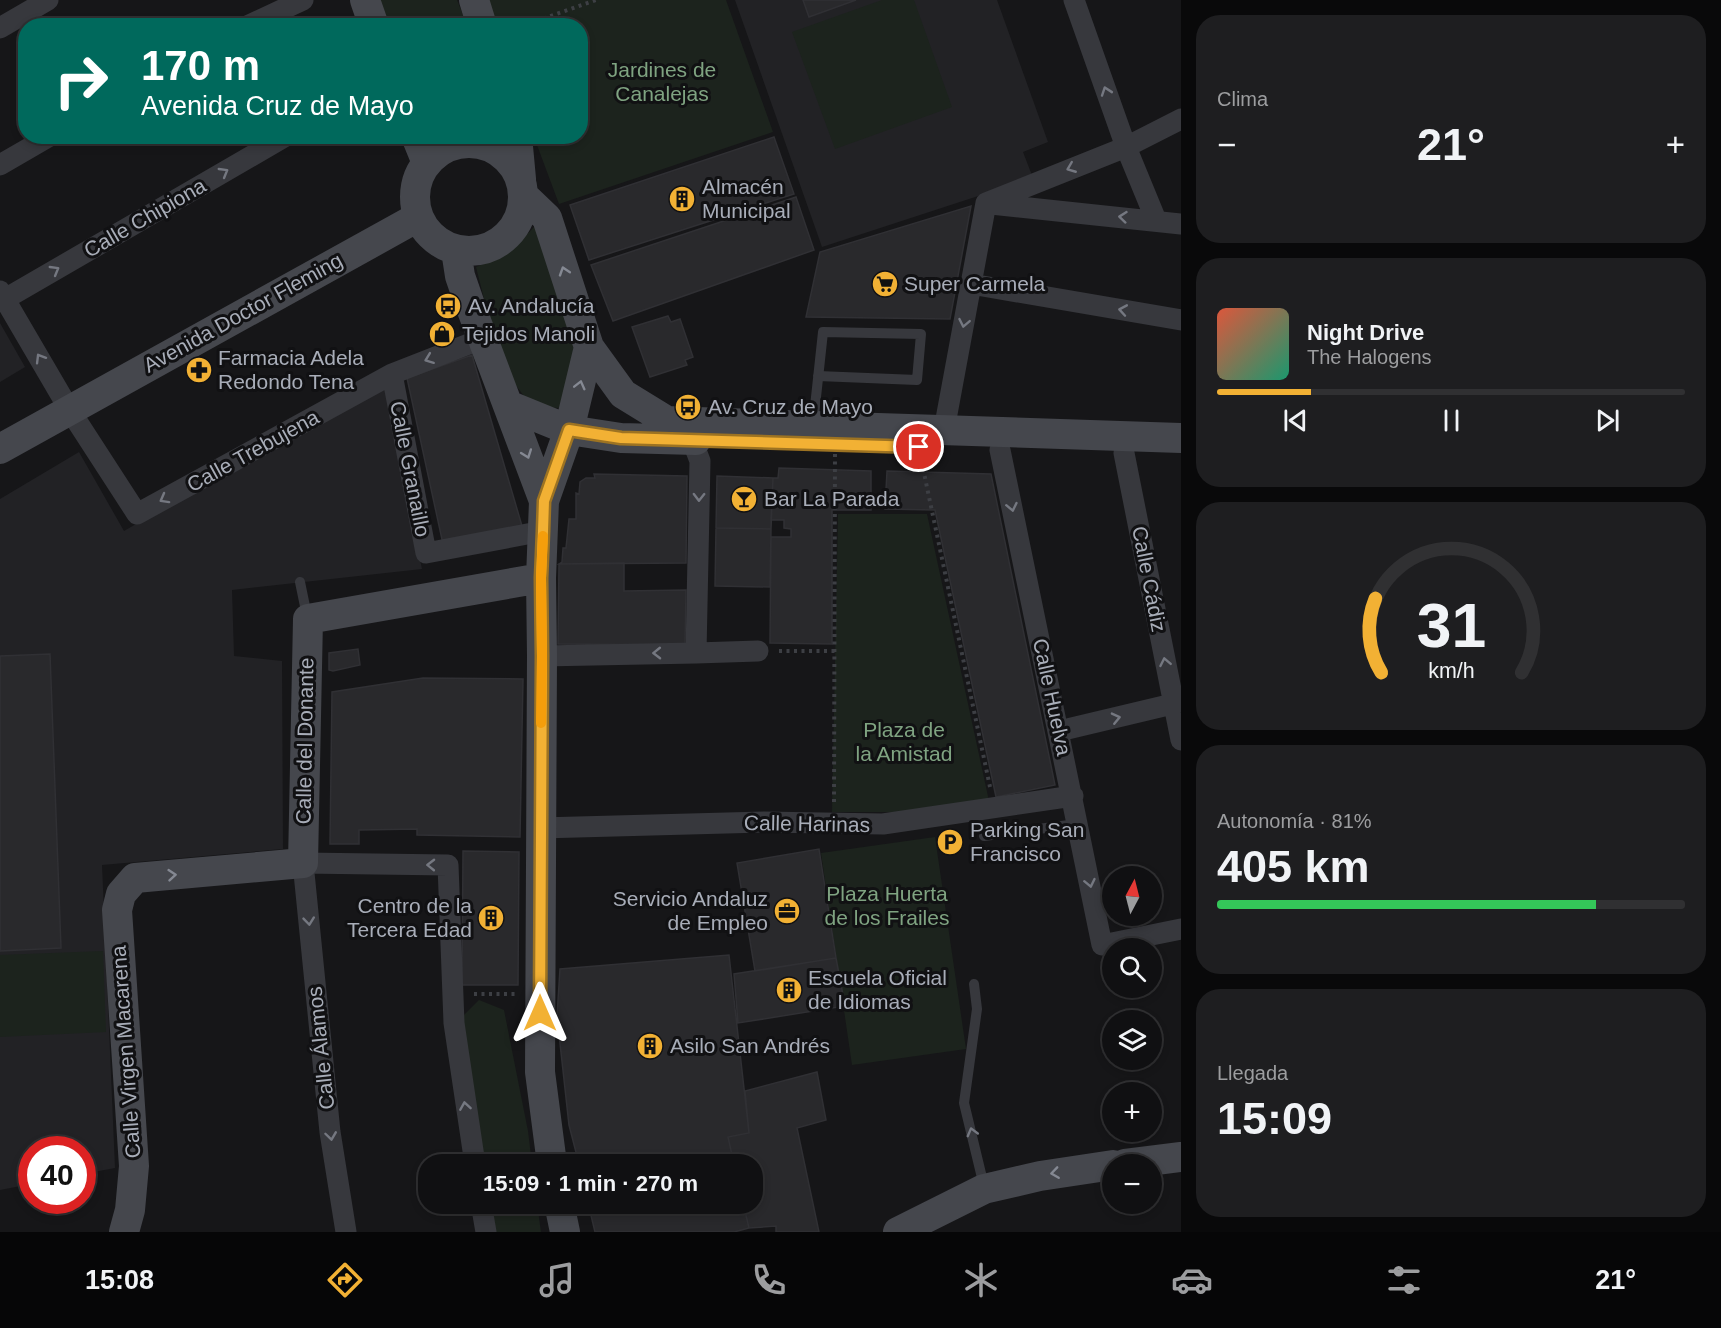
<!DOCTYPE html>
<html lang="es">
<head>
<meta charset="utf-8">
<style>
	:root { --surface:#101012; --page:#1e1e20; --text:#f1f3f6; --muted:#9c9d9f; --line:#303032; --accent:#f2b134 }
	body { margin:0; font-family:Helvetica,sans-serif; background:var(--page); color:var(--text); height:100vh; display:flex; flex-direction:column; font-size:22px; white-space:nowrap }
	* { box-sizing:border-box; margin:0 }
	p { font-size:20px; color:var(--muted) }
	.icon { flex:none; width:33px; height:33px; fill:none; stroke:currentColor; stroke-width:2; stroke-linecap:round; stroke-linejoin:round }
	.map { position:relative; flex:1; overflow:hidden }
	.drawer { display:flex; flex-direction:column; gap:15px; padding:15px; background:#09090a; width:540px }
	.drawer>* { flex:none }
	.top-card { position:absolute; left:18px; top:18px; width:570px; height:126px; border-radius:24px; box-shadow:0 3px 9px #0003,0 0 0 2px var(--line); background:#00695c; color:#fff; overflow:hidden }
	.needle { width:39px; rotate:7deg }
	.tools { position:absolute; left:1102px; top:866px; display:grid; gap:12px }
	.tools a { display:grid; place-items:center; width:60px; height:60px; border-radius:50%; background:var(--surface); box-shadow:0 3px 9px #0003,0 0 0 2px var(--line); font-size:30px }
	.speed { position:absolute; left:18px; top:1136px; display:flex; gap:12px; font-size:30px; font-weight:700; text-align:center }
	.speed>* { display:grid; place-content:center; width:78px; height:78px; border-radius:50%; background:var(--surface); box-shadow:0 3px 9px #0003,0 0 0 2px var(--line); line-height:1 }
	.speed .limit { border:9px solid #d22; background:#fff; color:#111 }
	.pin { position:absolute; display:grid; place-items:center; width:51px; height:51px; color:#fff; margin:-26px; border:3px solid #fff; border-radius:50%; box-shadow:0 2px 6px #0007 }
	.me { position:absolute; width:66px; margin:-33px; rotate:0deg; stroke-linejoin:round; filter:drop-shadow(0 0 4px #0008) }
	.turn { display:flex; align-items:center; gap:21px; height:126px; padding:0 24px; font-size:27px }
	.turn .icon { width:78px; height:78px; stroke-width:2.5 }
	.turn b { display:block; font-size:42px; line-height:51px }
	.big { font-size:45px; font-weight:700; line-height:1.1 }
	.drawer .tile { flex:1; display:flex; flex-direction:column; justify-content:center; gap:9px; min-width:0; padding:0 21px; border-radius:24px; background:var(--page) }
	.drawer .dial { align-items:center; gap:0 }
	.dial svg { height:156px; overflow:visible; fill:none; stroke:var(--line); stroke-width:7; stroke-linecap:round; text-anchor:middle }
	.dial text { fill:var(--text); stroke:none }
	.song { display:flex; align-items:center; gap:18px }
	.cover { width:72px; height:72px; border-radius:9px; background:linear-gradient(135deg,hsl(10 70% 55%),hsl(160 70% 35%)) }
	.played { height:6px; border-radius:3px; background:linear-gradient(90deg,var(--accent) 20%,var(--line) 20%) }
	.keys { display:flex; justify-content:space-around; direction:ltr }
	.heat { display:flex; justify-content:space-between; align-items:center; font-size:33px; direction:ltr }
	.charge { height:9px; border-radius:4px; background:linear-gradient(90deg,#34c759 81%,var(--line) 0) }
	.trip { position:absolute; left:418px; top:1154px; width:345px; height:60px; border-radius:24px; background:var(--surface); box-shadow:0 3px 9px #0003,0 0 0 2px var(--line); font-weight:700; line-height:60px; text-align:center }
	.dock { display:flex; height:96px; justify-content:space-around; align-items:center; background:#060607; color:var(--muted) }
	.dock .icon { width:42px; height:42px }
	.dock .on { color:var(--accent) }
	.dock b { font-size:27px; color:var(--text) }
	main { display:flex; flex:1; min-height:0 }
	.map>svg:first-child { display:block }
	.built { fill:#222225 }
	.green { fill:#1c231d }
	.building { fill:#29292c; stroke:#303034; stroke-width:1.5 }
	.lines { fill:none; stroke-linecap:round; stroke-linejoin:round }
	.path { stroke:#3d3f44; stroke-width:4; stroke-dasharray:3 4.5; stroke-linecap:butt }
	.lane { stroke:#37383d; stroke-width:10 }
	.street { stroke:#37383d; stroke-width:21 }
	.secondary { stroke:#45474d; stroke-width:30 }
	.oneway { stroke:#757881 }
	.oneway2 { stroke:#858993 }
	.route-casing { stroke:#9d7322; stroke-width:15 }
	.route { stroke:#f2b134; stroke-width:10 }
	.slow { stroke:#f59e0b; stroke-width:10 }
	.labels { text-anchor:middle; stroke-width:6; stroke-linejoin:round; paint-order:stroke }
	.park-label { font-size:21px; fill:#7fa381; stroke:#111113 }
	.poi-label { font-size:21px; fill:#a8adb8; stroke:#111113; text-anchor:start }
	.street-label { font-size:21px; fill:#a8adb8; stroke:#111113 }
</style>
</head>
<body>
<main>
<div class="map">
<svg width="1181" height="1232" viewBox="0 0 1181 1232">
	<rect width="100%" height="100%" fill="#161618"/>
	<!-- built -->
	<path class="built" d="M735,0H997L1048,142L1023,152L1033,178L822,247Z
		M0,323L25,367L0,382Z
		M385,387L422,569L232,590L234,656L282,661L283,849L102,865L115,1168L83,1174L82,1149H32L31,1184L0,1190V499L79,452L124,531L351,400Z"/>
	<!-- green -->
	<path class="green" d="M377,0H457L467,25H386Z
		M485,0H726L773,132L559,204L534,137L580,136V26L494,25Z
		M882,0H914L952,107L835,149L792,32Z
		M535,226L572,327L576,355L559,408L543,407L527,400L511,379L498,354L476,267C505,256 514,248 535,226Z
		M838,514H927L989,801L912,812H832Z
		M935,837L966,1049L852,1065L821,853Z
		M103,951L106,1032L0,1037V955Z
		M479,1000L504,1010L528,1131L532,1164H481L460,1019Z
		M487,1203H537L541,1232H491Z"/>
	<!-- building -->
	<path class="building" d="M803,0H856L809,17Z
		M774,137L794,194L589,260L570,205Z
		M796,197L814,250L613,321L591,265Z
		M971,206L950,319L806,317L820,252Z
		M668,316L671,322L680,319L693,357L685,360L687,365L650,377L632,327Z
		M472,355L522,526L443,544L407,378Z
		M779,468L871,471V510H832V644L770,643L771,537H791V529L784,528V520H771L773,478H778Z
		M887,471L991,474L1055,785L996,797L935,510L885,509Z
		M594,474L687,476L686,563L559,564L562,562L563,548H566L569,519H576V493L579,494L580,482L586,478H595Z
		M717,476L773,478L771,529L716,528Z
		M716,528L771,529L770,587L715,586Z
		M624,563V591L686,590L685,645L558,644L559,564Z
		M358,649L360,665L333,671L329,670V653Z
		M50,654L61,948L0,951V656Z
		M423,678L523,679L520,837L417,835V829L359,830V844H330L332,692Z
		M819,849L836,958L755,971L737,863Z
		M463,851L519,852L518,985H462Z
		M729,955L749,1133L728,1137L734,1164H579L569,1125L557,1016L560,969Z
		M836,958L845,1006L738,1023L734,974Z
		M817,1072L826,1120L797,1128L819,1232H776V1226L749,1228L743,1203H753V1164H734L728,1137L749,1133L745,1091Z
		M588,1203H743L749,1228L734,1232H595Z"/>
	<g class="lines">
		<!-- path -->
		<path class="path" d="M522,26L596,0
			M920,454L990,787
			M779,651H835
			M834,802L835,452
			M474,994H515"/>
		<!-- lane -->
		<path class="lane" d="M813,425L823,332L921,334L917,380L818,376
			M300,582L307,616
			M984,836L1077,824
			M974,984L977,1009L964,1103L984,1186"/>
		<!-- street -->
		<path class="street" d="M1074,0L1126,147L1156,220
			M247,26L303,0
			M0,28L48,0
			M0,165L50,136
			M986,203L1126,147L1181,119
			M991,204L1181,224
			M971,284L1181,320
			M0,291L69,409L137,514L392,374L484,338
			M5,299L286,136
			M392,374L426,553L543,531
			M944,430L986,203
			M1000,450L1102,945L1181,929
			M1124,453L1181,740
			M696,653L758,651
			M542,656L696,653L700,461L692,440
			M1059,731L1181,702
			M540,828L764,822L883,824L1073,796
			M481,1203L486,1232
			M346,1232L330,1132L303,863L448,865L454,1023L475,1164"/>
		<!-- secondary -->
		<path class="secondary" d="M365,0L374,26
			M474,0L482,26
			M416,136L427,163
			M517,136L521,179
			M415 197a54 54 0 1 1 108 0a54 54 0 1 1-108 0Z
			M524,196L547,218L589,347L623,394L667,421L1181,438
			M456,250L460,276L470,305L544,501
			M510,406L569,430L621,438L696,440
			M0,449L418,217
			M552,1164L540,1072L542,656L541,578L544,501L569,430L589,347
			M1125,1164L1181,1157
			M559,1203L565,1232
			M124,1232L130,1210L134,1166L117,910L121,894L135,878L303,863L308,619L541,578
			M898,1232L984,1189L1040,1176L1113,1165"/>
	</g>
	<!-- one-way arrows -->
	<defs><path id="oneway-chevron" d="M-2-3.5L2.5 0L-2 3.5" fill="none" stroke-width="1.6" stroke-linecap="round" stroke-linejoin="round" transform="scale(1.5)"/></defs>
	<g class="oneway">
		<use href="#oneway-chevron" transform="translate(1106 91) rotate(-109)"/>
		<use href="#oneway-chevron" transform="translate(1071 168) rotate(158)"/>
		<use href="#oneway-chevron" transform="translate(224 172) rotate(-30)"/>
		<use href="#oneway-chevron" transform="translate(1123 217) rotate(-174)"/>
		<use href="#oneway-chevron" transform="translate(55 270) rotate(-30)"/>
		<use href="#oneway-chevron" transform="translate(1123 310) rotate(-170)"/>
		<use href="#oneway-chevron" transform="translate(964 323) rotate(101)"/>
		<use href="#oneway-chevron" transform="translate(40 358) rotate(-121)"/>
		<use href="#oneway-chevron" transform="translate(429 359) rotate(159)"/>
		<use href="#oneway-chevron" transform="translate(699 497) rotate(91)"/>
		<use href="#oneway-chevron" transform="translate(164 499) rotate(151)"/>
		<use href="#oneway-chevron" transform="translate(1012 507) rotate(78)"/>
		<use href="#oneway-chevron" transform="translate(657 653) rotate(179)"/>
		<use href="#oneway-chevron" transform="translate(1165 662) rotate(-101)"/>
		<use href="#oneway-chevron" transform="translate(1116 718) rotate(-13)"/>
		<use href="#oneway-chevron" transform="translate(431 865) rotate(-179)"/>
		<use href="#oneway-chevron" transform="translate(1090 883) rotate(78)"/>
		<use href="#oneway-chevron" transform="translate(309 921) rotate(84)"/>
		<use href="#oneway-chevron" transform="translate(465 1106) rotate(-99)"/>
		<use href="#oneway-chevron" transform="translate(972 1132) rotate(-105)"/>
		<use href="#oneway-chevron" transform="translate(331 1136) rotate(82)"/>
	</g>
	<g class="oneway2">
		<use href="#oneway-chevron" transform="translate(564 271) rotate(-108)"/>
		<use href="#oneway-chevron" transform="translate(580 385) rotate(-76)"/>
		<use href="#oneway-chevron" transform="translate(527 454) rotate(70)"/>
		<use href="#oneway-chevron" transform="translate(172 875) rotate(-5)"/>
		<use href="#oneway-chevron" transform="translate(1055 1173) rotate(172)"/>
	</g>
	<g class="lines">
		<defs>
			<path id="route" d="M540,1013L542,656L541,578L543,531L544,501L569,430L621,438L919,447"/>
		</defs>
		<!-- route casing -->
		<use href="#route" class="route-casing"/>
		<!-- route -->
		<use href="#route" class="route"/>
		<!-- slow -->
		<path class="slow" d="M541,723L542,656L541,578L543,536"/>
	</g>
	<!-- icons -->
	<defs>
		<symbol id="building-disc" viewBox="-11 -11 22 22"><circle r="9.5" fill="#f2b134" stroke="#111113"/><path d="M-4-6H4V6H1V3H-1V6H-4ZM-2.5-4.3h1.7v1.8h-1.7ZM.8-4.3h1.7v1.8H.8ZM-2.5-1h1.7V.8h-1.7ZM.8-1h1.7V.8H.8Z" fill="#111"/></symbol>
		<symbol id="supermarket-disc" viewBox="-11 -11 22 22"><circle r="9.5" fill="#f2b134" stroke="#111113"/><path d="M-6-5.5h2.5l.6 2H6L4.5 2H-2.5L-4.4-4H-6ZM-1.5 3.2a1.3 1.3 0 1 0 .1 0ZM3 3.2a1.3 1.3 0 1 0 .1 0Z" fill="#111"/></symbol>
		<symbol id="bus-disc" viewBox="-11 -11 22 22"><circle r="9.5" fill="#f2b134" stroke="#111113"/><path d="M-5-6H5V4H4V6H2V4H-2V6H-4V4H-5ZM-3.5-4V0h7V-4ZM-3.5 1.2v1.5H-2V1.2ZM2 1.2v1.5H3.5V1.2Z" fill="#111"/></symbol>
		<symbol id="shop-disc" viewBox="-11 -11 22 22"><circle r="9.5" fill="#f2b134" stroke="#111113"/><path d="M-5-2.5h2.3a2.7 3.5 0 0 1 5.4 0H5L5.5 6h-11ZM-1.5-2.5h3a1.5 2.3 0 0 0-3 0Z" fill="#111"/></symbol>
		<symbol id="pharmacy-disc" viewBox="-11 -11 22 22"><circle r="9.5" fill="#f2b134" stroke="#111113"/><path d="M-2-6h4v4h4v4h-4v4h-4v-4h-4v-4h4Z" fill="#111"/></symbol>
		<symbol id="bar-disc" viewBox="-11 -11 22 22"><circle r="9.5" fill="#f2b134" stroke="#111113"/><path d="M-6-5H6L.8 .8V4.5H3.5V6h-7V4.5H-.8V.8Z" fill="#111"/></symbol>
		<symbol id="parking-disc" viewBox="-11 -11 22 22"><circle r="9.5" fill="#f2b134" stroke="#111113"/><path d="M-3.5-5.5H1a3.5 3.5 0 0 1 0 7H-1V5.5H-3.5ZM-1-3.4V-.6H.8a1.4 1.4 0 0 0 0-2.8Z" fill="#111"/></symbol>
		<symbol id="office-disc" viewBox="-11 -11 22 22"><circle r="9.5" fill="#f2b134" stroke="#111113"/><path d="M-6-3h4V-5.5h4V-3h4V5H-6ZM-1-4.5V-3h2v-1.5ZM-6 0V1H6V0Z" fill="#111"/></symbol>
	</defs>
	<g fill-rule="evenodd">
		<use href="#building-disc" x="667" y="184" width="30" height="30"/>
		<use href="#supermarket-disc" x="870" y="269" width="30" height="30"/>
		<use href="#bus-disc" x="433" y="291" width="30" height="30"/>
		<use href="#shop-disc" x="427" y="319" width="30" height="30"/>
		<use href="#pharmacy-disc" x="184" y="355" width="30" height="30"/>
		<use href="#bus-disc" x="673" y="392" width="30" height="30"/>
		<use href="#bar-disc" x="729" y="484" width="30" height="30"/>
		<use href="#parking-disc" x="935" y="827" width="30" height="30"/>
		<use href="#office-disc" x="772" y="896" width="30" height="30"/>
		<use href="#building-disc" x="476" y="903" width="30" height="30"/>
		<use href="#building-disc" x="774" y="975" width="30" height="30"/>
		<use href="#building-disc" x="635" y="1031" width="30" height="30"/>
	</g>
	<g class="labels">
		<!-- park labels -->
		<g class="park-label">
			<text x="662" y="77">Jardines de<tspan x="662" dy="24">Canalejas</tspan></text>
			<text x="904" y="737">Plaza de<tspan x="904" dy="24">la Amistad</tspan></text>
			<text x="887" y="901">Plaza Huerta<tspan x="887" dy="24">de los Frailes</tspan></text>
		</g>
		<!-- poi labels -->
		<g class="poi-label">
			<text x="702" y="194">Almacén<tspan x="702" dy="24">Municipal</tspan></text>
			<text x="904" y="291">Super Carmela</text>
			<text x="468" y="313">Av. Andalucía</text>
			<text x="462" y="341">Tejidos Manoli</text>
			<text x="218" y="365">Farmacia Adela<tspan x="218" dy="24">Redondo Tena</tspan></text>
			<text x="708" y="414">Av. Cruz de Mayo</text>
			<text x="764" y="506">Bar La Parada</text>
			<text x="970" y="837">Parking San<tspan x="970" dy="24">Francisco</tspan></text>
			<text x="768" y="906" text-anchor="end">Servicio Andaluz<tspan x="768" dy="24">de Empleo</tspan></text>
			<text x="472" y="913" text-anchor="end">Centro de la<tspan x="472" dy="24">Tercera Edad</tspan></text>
			<text x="808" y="985">Escuela Oficial<tspan x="808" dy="24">de Idiomas</tspan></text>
			<text x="670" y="1053">Asilo San Andrés</text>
		</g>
		<!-- street labels -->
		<g class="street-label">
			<text transform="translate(145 218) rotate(-30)" y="7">Calle Chipiona</text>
			<text transform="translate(243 313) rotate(-29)" y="7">Avenida Doctor Fleming</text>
			<text transform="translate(253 451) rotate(-29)" y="7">Calle Trebujena</text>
			<text transform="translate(410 469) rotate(79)" y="7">Calle Granaillo</text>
			<text transform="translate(1149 579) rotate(79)" y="7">Calle Cádiz</text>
			<text transform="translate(1052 697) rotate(78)" y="7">Calle Huelva</text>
			<text transform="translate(305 741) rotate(-89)" y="7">Calle del Donante</text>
			<text transform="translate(807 824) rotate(1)" y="7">Calle Harinas</text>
			<text transform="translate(321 1048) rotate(-96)" y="7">Calle Álamos</text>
			<text transform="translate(126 1052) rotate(-94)" y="7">Calle Virgen Macarena</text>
		</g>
	</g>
</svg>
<div class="tools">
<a><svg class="needle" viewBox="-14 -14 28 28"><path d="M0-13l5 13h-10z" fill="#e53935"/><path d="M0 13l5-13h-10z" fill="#9c9d9f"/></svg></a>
<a><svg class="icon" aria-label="search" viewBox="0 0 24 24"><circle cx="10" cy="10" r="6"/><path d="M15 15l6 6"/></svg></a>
<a><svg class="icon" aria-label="layers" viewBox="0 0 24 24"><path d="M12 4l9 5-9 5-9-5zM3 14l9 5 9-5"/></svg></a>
<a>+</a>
<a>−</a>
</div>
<div class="speed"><div class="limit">40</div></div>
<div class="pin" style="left:919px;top:447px;background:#d93025"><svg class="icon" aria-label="arrive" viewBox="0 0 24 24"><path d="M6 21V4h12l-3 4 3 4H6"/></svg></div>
<svg class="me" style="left:540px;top:1013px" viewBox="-20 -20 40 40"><path d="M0-17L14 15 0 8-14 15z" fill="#f2b134" stroke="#fff" stroke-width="4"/></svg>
<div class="trip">15:09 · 1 min · 270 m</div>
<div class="top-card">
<div class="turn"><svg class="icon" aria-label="right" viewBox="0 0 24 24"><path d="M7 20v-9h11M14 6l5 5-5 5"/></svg><div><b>170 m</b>Avenida Cruz de Mayo</div></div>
</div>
</div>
<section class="drawer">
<div class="tile"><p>Clima</p>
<div class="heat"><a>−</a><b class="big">21°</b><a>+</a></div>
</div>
<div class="tile">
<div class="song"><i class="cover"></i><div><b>Night Drive</b><p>The Halogens</p></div></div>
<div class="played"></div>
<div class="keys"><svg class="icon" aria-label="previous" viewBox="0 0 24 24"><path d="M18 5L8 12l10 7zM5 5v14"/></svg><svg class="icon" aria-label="pause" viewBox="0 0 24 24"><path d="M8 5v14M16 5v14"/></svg><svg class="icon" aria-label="next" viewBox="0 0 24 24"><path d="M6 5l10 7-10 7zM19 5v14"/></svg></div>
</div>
<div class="tile dial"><svg viewBox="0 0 100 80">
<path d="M14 69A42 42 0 1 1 86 69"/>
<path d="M14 69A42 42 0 0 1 11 31" stroke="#f2b134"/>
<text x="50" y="56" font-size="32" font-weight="700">31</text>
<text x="50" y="72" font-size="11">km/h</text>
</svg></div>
<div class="tile"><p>Autonomía · 81%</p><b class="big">405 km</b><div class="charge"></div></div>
<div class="tile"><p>Llegada</p><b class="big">15:09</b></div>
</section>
</main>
<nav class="dock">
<b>15:08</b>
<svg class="icon on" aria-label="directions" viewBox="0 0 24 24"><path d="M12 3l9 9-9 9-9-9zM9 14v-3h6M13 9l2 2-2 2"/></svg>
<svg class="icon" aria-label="music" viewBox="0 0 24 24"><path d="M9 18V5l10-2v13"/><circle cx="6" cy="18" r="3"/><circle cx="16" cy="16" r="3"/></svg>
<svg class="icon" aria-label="phone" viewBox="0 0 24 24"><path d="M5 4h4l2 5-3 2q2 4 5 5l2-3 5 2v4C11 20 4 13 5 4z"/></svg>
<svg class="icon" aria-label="climate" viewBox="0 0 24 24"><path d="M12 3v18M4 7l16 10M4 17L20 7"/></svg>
<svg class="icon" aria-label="car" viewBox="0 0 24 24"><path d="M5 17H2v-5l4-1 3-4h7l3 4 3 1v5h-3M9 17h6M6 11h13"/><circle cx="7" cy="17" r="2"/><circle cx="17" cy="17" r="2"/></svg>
<svg class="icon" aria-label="filters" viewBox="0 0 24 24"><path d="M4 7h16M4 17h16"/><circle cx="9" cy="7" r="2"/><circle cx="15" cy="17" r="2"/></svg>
<b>21°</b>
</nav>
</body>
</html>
